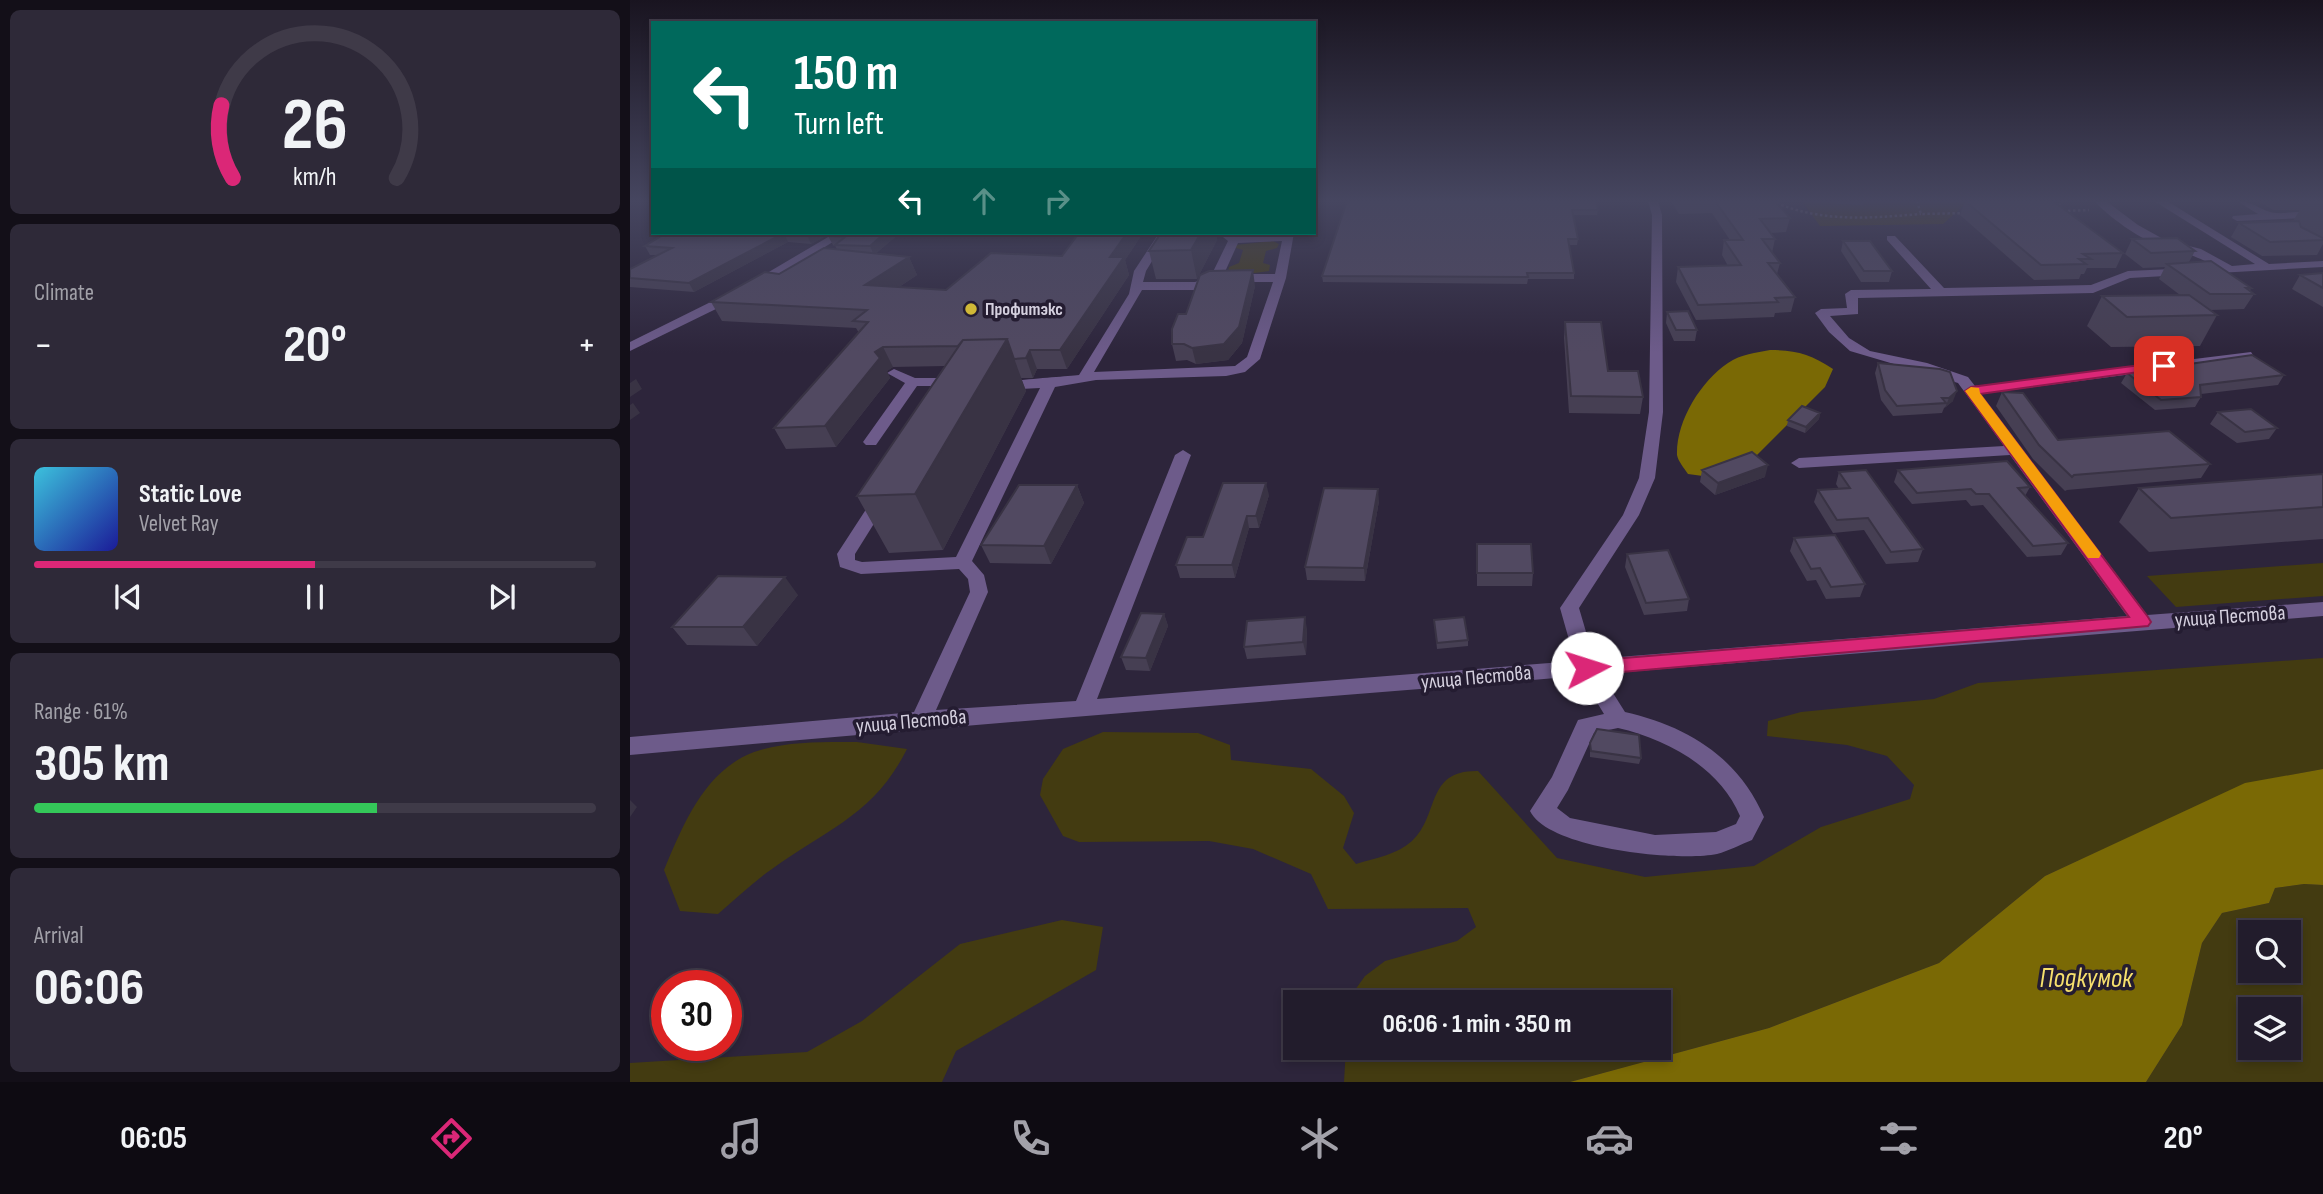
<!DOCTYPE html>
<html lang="en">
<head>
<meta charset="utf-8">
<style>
	:root { --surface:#221c2c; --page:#2e2938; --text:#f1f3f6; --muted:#a2a1a9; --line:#3f3a48; --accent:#db2777 }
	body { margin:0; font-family:"Sofia Sans Condensed",sans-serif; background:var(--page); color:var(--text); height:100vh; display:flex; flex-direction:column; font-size:26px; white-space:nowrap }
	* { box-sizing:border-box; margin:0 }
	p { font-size:23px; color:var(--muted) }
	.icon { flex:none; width:38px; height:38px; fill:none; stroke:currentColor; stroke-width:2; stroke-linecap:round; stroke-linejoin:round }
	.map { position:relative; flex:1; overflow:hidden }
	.drawer { display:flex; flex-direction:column; gap:10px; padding:10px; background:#130f18; width:630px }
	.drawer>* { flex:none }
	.banner { position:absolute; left:21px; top:21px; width:665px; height:214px; border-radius:0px; box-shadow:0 4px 10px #0003,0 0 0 2px var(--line); background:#00695c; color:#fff; overflow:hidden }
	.buttons { position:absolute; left:1608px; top:920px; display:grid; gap:14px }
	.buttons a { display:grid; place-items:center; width:63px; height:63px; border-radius:0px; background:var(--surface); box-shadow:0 4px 10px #0003,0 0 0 2px var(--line); font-size:35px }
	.speed { position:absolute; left:21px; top:970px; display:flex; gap:14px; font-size:35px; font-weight:700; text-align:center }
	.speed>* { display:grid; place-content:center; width:91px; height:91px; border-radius:50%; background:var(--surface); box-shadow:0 4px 10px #0003,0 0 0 2px var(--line); line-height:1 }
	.speed .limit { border:10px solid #d22; background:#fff; color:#111 }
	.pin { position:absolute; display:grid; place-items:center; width:60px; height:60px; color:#fff; margin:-30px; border-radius:14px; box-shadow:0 4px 10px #0006 }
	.me { position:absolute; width:77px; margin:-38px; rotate:85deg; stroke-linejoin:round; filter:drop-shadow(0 0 5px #0008) }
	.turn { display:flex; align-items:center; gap:24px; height:147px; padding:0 28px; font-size:32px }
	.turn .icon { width:91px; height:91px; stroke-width:2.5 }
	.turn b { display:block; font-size:49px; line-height:60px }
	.lanes { display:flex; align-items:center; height:66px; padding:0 28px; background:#0003; justify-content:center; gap:35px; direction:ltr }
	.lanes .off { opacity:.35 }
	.big { font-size:52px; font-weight:700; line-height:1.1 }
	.drawer .card { flex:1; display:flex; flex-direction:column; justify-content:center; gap:10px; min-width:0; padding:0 24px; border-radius:10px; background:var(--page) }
	.drawer .dial { align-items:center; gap:0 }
	.dial svg { height:182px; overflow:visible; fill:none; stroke:var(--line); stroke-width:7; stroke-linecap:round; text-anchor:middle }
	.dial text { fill:var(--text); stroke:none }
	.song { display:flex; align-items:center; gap:21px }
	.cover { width:84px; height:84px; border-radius:10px; background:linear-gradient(135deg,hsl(190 70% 55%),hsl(240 70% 35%)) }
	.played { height:7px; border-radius:4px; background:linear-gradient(90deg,var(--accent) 50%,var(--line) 50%) }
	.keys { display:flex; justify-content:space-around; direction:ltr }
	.heat { display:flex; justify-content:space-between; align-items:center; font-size:38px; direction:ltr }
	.charge { height:10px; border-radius:5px; background:linear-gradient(90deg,#34c759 61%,var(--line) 0) }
	.trip { position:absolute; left:653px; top:990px; width:388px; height:70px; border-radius:0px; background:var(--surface); box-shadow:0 4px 10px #0003,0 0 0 2px var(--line); font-weight:700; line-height:70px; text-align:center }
	.tabs { display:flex; height:112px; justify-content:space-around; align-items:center; background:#0e0b12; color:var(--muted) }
	.tabs .icon { width:49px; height:49px }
	.tabs .active { color:var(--accent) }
	.tabs b { font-size:32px; color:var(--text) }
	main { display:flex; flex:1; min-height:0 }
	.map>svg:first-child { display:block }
	.green { fill:#433b11; fill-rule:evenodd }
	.water { fill:#7a6905 }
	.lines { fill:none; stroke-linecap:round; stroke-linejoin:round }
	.path { stroke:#766f82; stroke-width:2.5; stroke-dasharray:2.5 2.5; stroke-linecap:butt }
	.minor { fill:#6d5b8a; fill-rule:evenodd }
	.wall { fill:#463f53 }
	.shaded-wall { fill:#393344 }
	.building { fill:#514961; stroke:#393344; stroke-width:2 }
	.route { fill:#db2777; stroke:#8e194d; stroke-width:2 }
	.slow { fill:#f59e0b }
	.poi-dot { fill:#d0b837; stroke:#241c31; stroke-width:2.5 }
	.labels { text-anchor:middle; stroke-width:7; stroke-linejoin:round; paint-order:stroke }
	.far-poi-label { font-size:18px; font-weight:bold; fill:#d5d0df; stroke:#241c31; text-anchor:start }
	.street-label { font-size:21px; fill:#d5d0df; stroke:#241c31 }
	.near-water-label { font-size:28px; font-style:italic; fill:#f6df6d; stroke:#241c31 }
</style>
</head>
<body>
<main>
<section class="drawer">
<div class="card dial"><svg viewBox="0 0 100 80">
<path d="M14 69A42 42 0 1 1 86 69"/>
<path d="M14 69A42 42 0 0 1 9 37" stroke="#db2777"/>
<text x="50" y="56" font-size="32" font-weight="700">26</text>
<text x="50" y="72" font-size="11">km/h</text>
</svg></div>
<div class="card"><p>Climate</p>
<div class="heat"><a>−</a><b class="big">20°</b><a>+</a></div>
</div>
<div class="card">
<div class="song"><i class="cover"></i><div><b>Static Love</b><p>Velvet Ray</p></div></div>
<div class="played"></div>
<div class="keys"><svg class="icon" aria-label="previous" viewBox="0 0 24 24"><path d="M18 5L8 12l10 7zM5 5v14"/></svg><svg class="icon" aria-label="pause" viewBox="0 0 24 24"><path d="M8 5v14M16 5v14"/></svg><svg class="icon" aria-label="next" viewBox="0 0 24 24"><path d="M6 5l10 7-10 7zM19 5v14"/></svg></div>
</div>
<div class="card"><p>Range · 61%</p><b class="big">305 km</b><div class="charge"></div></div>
<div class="card"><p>Arrival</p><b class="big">06:06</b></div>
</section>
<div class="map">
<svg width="1693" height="1082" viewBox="0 0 1693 1082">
	<rect width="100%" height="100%" fill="#2d253b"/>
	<!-- green -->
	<path class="green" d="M1172,201H1339L1313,224L1190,226Z
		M643,241L649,244L647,248L636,251L633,263L640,265L639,271L625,273L598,271L599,267L609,263L613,250L606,248V245Z
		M1693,563V596L1546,607L1517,576Z
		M1693,658V769L1615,784L1415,876L1309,963L1139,1028L940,1082H714L716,1048H1029V1003H720V997L735,976L755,961L827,941L846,927L838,908L698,909L681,874L623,849L579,841L449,842L433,836L410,795L413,779L433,749L473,732L568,733L600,745L601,760L681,769L714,796L724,813L713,848L726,864C746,858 766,855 782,841C810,815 795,770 848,771L927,858L1015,877L1124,866L1191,827L1280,799L1284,785L1257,756L1217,745L1137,736L1138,721L1171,712L1304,699L1348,683Z
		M227,742L277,749C244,815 197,829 142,869C123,882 106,899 88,914L50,911L34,870C53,825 74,771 124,752C156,741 193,742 227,742Z
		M1674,884L1693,885V1082H1516L1552,1025L1572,943L1592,913L1639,903L1645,888ZM1620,933H1659V971H1620ZM1620,1010H1659V1048H1620Z
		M432,920L473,927L466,970L326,1051L312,1082H0V1063L177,1052L232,1021L330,944Z"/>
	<!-- water -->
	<path class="water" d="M1140,350C1166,350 1181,354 1203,369L1195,387L1122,460L1073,476L1058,474C1054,468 1048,461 1047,455C1046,421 1071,381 1098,363C1111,354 1126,353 1140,350Z
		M1693,769V885L1674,884L1645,888L1639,903L1592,913L1572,943L1552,1025L1516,1082H940L1139,1028L1309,963L1415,876L1615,783Z"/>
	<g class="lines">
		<!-- path -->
		<path class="path" d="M1142,201C1191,223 1239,218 1291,214
			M1287,201L1291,214L1336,213
			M1425,209L1433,201
			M1433,211L1459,210"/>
		<!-- minor -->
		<path class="minor" d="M1018,201H1028L1032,215L1033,412L1025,478L1009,515L949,608L964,659L1497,616L1380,455L1169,468L1161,463L1169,458L1374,446L1328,383L1220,351L1199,332L1185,313L1191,309L1217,308L1215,294L1221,290L1301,289L1257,240V236H1265L1314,288L1461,285L1498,271L1586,267C1564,254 1552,253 1529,245C1506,237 1481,218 1464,201H1476L1508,225L1535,240L1571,249L1602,266L1625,264L1524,201H1537L1639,264L1693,261V267L1500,278L1463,293L1228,298V314L1200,316L1219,338L1240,351L1297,363L1338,377L1345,386L1621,352L1623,355L1616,359L1351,394L1517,615L1693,602V616L971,674L995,712C1057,726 1108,757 1134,817L1122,840C1111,844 1099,851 1087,854C1049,862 918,849 900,811L922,777L948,720L974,714L951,676C634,702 317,726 0,755V737L284,712L340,592L338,579L329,569L231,574L210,567L207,554L246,494L252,493L260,498L225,554V560L232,562L326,557L410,388L370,390L363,386C370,380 433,377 449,375L499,294L504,271L529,233H539L516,271L513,282H565L581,276L598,241L588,233H600L606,237L664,233L656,278L630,359L615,372L596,376L466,380L425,387L342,561L354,575L358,592L306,710L446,701L545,455L553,450L561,455L467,699L945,661L930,608L993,515L1009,478L1019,412L1022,215ZM652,241L645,274H594L608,243ZM588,282H643L617,357L605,366L464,372L512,290H567ZM988,728C1037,739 1090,768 1110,816L1106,824L1086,832L1025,835L940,818L927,808L938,790L964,733Z
			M1607,201C1624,201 1632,212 1646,213C1658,214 1672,209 1681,215L1676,218L1607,221L1602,218L1603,216L1628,214Z
			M205,233H217L133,286L0,351V342L125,280Z
			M264,369L285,378H325L332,382L325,386H287L246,445H236L233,442L275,383L257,373Z"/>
	</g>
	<!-- wall -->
	<path class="wall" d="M717,201L968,210L967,215H943L948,239L947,245H939L944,273V279H898L897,284L693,282L692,276Z
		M1041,201H1145L1160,218L1156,232L1140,233L1145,239L1142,253L1150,263L1147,274L1165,297L1161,312L1145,313L1144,317L1066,320L1046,282L1048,267L1098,266L1092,255L1094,240H1100L1082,213L1049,214Z
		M1205,201H1234L1233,205L1206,204Z
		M1335,201L1493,253L1486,268H1457L1454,274H1451L1449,279L1404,280L1330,215Z
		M1628,201H1693V244L1687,255L1632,256L1601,237L1609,223L1663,221L1670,210H1643Z
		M36,233H201L181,244L158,242L64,292L0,287V269L27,255H20L15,246Z
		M270,233L245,254L279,257L287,275L269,287L316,290L432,256L449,233H513L495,260L499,275L437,369H407L403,378H391L396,391L313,550L259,553L227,496L315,366L263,367L257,371L260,378L206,447L156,449L144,428L229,333L226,328L92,321L81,302L207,250L205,245H203L198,236Z
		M531,233H586L587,240L567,279H526L519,251Z
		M1502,239L1565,251L1559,262L1621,288L1620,291L1624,294L1614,309L1580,310L1587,315L1570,346L1481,347L1457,326L1472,296L1550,295L1529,279L1535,267L1513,268L1495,254Z
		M1213,241L1262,271L1259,282H1231L1211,251Z
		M1693,273V307L1662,289L1670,275Z
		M625,286L612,343L598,360L566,364L557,360L546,361L542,344L556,314Z
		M1037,312L1067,330L1065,341H1044L1036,323Z
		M935,322L978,371L1013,397L1010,414L939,413L934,338Z
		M1248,363L1310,369L1323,401L1314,408L1312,413L1263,416L1251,400L1245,373Z
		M1497,373L1654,375L1648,385L1571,394V397L1565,407L1525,410L1491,383Z
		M1372,392L1428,440L1580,464L1571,478L1437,490L1435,491L1403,459L1366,406Z
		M1588,412L1647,428L1639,439L1607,443L1580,424Z
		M1190,413L1189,419L1175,433L1157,426L1158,420Z
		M1072,470L1135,477L1085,495L1070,482Z
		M1268,470L1400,487L1395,496L1438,543L1431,555L1397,557L1353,505L1341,506L1336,500L1282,504L1264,482Z
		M1209,472L1293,549L1288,562L1256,564L1234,530L1203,533L1184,502L1188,490L1209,489L1206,484Z
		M1693,474V539L1519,552L1489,522L1509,488Z
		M447,485L454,503L421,564L360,563L351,545Z
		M639,495L629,528H619L605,578H550L546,565L573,537Z
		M749,501L735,581L677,580L675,567Z
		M1164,538L1235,584L1230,597L1196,599L1186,580L1177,581L1160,551Z
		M847,544L903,573L902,586H847Z
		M997,554L1059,599L1057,611L1014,615L995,567Z
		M168,595L127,646L57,645L42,627Z
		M534,614L538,626L520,671L496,670L491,657Z
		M804,620L838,640V646L807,649Z
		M677,629L676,655L617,659L614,647Z
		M960,743L1011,758L1009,764L960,757Z"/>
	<!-- shaded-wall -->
	<path class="shaded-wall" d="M154,233L158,242L64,292L59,283Z
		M181,233H201L181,244L177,235Z
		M255,233H270L244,255L240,246Z
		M497,233H513L495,260L499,275L437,369L430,350L480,257Z
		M571,233H586L587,240L567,279L561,250Z
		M279,257L287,275L243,304L235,285Z
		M623,270L625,286L612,343L598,360L566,364L562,348Z
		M377,339L396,391L313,550L285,494Z
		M253,347L263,367L257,371L260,378L206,447L195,426L245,352Z
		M400,350L407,369L403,378L396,358Z
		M6,379L12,389L0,397V383Z
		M1327,391L1323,401L1315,408L1319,398Z
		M3,403L10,413L0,420V405Z
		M1190,413L1189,419L1175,433L1176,427Z
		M1138,465L1135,477L1085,495L1088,483Z
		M636,483L639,495L629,528L626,516Z
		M447,485L454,503L421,564L414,546Z
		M748,489L749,501L735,581L734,568Z
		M617,516L619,528L605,578L602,565Z
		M155,577L168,595L127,646L113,627Z
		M534,614L538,626L520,671L516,658Z
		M675,617L677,629L676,655L673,642Z
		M0,800L7,807L0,817Z"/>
	<!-- building -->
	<path class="building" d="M717,201H966L968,210H942L948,239H938L944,273H897L898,277L692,276Z
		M1085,201H1145L1160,218L1130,219L1145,239H1132L1150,263H1138L1165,297L1145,298L1148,302L1068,305L1048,267L1111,265L1094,240H1113Z
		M1335,201H1423L1493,253L1453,254L1461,259H1449L1456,264L1411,265Z
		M1669,221L1671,227L1693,238V240L1640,242L1609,223Z
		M36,233H181L177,235L154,233L59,283L0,278V269L42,248L15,246Z
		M204,233H255L240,246L205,245L215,237L198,236Z
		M449,233H497L480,257H494L430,350H400L396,358L384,359L377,339L333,340L328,346L253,347L245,352L250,358L195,426L144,428L238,322L223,321L237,310L81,302L135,272L149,274L194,248L279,257L235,285L316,290L361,253L432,256Z
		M531,233H571L561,250L519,251Z
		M1547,238L1565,251L1521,253L1502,239Z
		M1213,241H1240L1262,271H1234Z
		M1581,261L1621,288H1616L1624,294H1580L1537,264Z
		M623,270L609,327L594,344L562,348L554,344H542V329L548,314H556L570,275L579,271Z
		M1693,273V288L1670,275Z
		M1559,295L1587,315L1497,317L1472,296Z
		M1058,311L1067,330H1046L1037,312Z
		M935,322H971L978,371H1008L1013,397L941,396Z
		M377,339L285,494L227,496L333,340Z
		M1622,355L1654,375L1570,385L1571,397L1531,400L1497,373Z
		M1248,363L1310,369L1320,372L1327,391L1319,398H1312L1316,403L1267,406L1255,390Z
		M1372,392L1393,393L1428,440L1539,431L1580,464L1444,475L1442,477L1409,445Z
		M1172,406L1190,413L1176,427L1158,420Z
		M1621,409L1647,428L1615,432L1588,412Z
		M1122,452L1138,465L1088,483L1072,470Z
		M1377,461L1400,487L1388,488L1438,543L1403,546L1359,494H1346L1341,489L1287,493L1268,470Z
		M1236,470L1293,549L1261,552L1238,518L1207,520L1188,490L1220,488L1209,472Z
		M1693,474V507L1541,518L1509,488Z
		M593,483H636L626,516H617L602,565H546L557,537H573Z
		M389,485H447L414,546L351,545Z
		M694,488L748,489L734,568L675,567Z
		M1205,535L1235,584L1201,587L1190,568L1181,569L1164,538Z
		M847,544H901L903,573H847Z
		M1038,550L1059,599L1016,603L997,554Z
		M88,576L155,577L113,627H42Z
		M511,613L534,614L516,658L491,657Z
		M675,617L673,642L614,647L617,621Z
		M834,617L838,640L807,643L804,620Z
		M967,729L1009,735L1011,758L961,751L960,743Z"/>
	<!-- sky -->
	<linearGradient id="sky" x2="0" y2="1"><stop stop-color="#191420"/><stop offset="0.57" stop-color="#464660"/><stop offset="1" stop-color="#464660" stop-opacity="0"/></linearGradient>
	<rect width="1693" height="353" fill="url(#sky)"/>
	<!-- route -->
	<path class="route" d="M1534,362L1538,363V368L1350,394L1518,617L1521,622L1518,626L957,675L951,673L948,668L951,663L957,661L1499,617L1335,391L1341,387Z"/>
	<!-- slow -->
	<path class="slow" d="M1341,387L1349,388L1350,393L1469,551L1471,554L1469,558H1458L1335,391Z"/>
	<!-- markers -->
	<circle class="poi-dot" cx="341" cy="309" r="7"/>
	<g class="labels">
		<!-- far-poi labels -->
		<g class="far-poi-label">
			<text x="355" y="315">Профитэкс</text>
		</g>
		<!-- street labels -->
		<g class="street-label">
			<text transform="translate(1600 616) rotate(-4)" y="7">улица Пестова</text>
			<text transform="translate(846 677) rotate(-5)" y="7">улица Пестова</text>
			<text transform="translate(281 721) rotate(-5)" y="7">улица Пестова</text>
		</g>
		<!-- near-water labels -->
		<g class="near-water-label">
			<text x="1456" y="987">Подкумок</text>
		</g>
	</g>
</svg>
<div class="buttons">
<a><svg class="icon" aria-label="search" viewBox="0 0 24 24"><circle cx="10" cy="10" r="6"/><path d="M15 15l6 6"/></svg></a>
<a><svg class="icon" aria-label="layers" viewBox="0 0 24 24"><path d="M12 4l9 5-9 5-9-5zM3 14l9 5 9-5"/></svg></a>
</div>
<div class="speed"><div class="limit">30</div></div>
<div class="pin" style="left:1534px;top:366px;background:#d93025"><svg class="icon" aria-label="arrive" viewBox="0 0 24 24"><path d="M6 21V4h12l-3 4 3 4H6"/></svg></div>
<svg class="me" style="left:957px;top:668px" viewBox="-20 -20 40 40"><circle r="19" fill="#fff"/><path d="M0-13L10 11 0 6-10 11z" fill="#db2777"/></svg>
<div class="trip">06:06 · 1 min · 350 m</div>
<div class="banner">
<div class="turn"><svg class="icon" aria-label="left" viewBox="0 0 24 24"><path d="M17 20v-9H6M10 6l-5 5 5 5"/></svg><div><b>150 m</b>Turn left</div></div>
<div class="lanes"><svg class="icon" aria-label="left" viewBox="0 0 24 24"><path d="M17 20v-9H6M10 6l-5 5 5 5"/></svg><svg class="icon off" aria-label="ahead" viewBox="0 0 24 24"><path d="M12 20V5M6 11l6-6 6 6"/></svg><svg class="icon off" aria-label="right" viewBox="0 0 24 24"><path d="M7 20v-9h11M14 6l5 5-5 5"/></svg></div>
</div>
</div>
</main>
<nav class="tabs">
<b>06:05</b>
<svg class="icon active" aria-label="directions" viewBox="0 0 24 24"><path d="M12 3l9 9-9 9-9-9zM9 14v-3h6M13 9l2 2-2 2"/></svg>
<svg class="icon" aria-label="music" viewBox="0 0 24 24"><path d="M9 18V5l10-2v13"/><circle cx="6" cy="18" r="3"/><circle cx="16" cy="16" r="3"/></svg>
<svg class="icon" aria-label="phone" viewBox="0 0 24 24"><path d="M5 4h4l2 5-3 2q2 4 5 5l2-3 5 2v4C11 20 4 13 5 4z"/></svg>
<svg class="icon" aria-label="climate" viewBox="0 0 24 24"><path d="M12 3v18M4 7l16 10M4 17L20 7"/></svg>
<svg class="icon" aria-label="car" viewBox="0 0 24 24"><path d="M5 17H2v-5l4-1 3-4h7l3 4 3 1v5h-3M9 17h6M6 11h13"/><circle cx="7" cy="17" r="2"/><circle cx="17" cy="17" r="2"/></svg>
<svg class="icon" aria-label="filters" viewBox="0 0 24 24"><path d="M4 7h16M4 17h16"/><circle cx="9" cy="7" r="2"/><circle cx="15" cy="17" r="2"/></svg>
<b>20°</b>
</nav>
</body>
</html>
